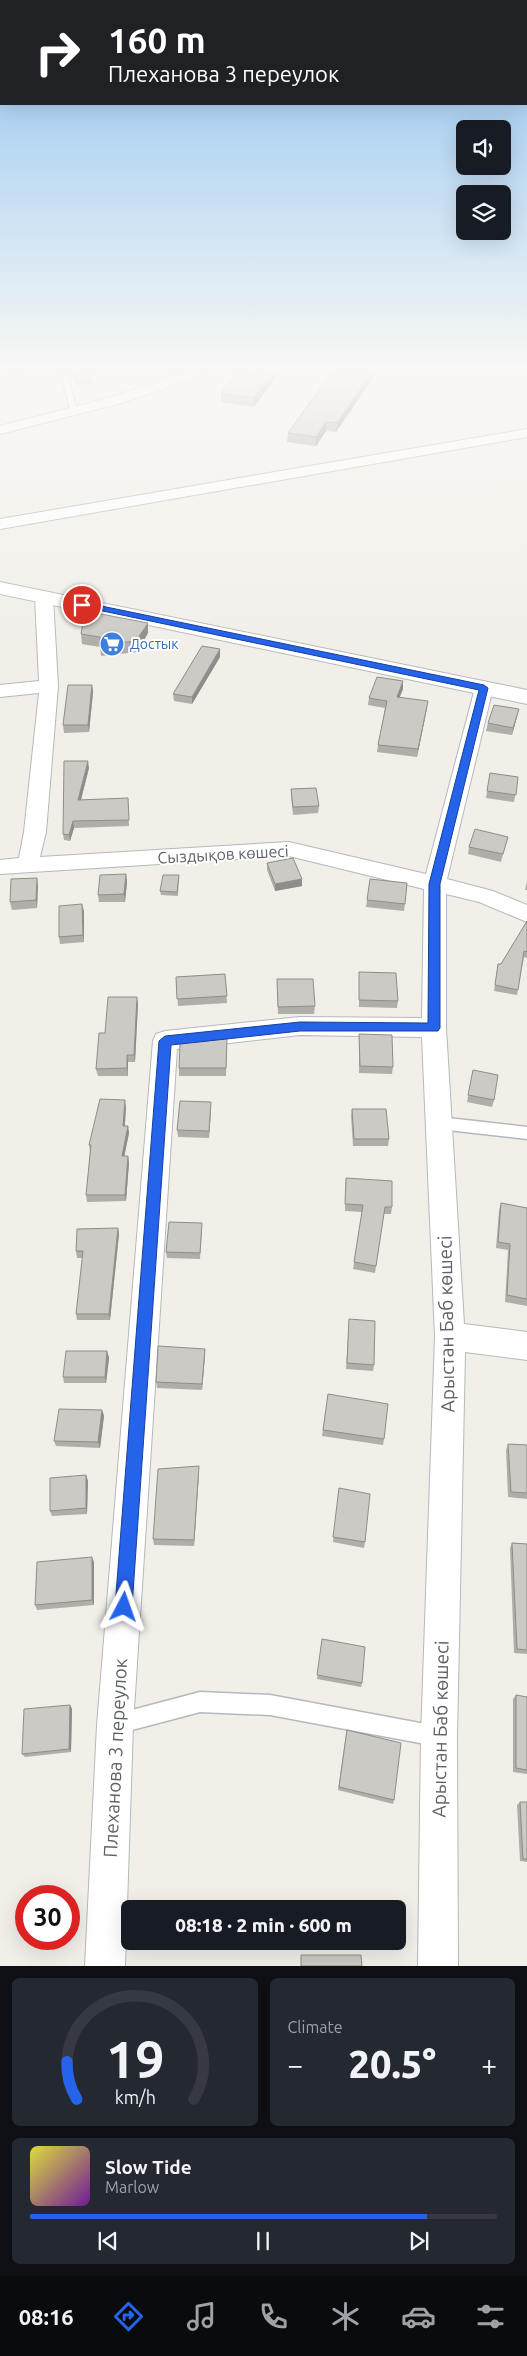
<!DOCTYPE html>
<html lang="en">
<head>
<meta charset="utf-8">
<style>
	:root { --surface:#171b24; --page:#242831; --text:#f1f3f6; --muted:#9ea1a6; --line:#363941; --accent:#2563eb }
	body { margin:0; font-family:Ubuntu,sans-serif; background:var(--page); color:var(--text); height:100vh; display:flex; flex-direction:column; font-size:19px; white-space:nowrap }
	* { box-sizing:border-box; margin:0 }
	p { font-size:16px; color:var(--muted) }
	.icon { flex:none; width:28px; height:28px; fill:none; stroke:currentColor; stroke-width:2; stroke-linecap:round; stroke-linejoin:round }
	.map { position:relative; height:1966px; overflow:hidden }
	.details { display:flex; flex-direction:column; gap:12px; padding:12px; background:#0d0f14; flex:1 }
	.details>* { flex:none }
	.top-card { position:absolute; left:0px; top:0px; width:528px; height:105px; box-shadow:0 5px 20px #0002; background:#202124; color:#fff; overflow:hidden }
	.buttons { position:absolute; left:456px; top:120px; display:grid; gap:10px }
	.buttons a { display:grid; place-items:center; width:55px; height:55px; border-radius:8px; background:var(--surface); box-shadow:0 5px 20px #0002; font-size:25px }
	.speed { position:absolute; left:15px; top:1885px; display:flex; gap:10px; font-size:25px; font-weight:700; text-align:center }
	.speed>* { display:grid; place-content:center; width:65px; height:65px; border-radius:50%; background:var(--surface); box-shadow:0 5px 20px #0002; line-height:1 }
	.speed .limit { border:8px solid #d22; background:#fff; color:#111 }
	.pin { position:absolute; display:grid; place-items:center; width:42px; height:42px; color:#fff; margin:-21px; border:2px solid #fff; border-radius:50%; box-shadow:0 1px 5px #0007 }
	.me { position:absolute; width:55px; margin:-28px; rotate:4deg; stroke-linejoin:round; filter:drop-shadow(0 0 4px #0008) }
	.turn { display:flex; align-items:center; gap:18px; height:105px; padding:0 25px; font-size:22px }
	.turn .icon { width:65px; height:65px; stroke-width:2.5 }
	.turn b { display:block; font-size:35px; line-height:42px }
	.big { font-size:38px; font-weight:800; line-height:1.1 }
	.details .tile { flex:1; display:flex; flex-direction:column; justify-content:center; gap:8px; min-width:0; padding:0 18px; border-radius:8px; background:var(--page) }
	.details .dial { align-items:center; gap:0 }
	.dial svg { height:130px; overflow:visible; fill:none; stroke:var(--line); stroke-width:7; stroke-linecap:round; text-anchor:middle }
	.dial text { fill:var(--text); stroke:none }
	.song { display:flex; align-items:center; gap:15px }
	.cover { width:60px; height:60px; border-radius:8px; background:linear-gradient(135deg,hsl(60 70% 55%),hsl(280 70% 35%)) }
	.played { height:5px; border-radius:2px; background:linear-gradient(90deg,var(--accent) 85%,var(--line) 85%) }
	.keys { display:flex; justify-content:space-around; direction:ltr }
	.heat { display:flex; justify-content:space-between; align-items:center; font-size:28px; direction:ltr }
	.details .tiles { flex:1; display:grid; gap:12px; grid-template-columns:1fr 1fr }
	.tile:last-child { grid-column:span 2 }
	.trip { position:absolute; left:121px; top:1900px; width:285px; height:50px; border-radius:8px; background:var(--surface); box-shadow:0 5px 20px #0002; font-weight:800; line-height:50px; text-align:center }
	.menu { display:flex; height:80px; justify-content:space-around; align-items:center; background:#090b0e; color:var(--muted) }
	.menu .icon { width:35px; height:35px }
	.menu .current { color:var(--accent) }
	.menu b { font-size:22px; color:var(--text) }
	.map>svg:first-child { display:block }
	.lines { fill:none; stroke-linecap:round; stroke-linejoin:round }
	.service-casing { stroke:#b5b8bc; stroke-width:3 }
	.minor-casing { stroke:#b5b8bc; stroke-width:2 }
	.tertiary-casing { stroke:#b5b8bc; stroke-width:2 }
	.service { fill:#fff; fill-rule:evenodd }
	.minor { fill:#fff; fill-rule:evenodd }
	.tertiary { fill:#fff; fill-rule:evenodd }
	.wall { fill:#afaea9 }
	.shaded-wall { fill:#8f8d8a }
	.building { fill:#cccac5; stroke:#8f8d8a }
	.route { fill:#2563eb; stroke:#184099 }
	.labels { text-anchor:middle; stroke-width:4; stroke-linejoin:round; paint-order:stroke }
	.far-shop-label { font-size:14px; fill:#366cbe; stroke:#fff; text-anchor:start }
	.street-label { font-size:16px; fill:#5f6368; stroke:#fff }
	.near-street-label { font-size:19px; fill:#5f6368; stroke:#fff }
</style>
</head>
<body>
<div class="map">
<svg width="527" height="1966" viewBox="0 0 527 1966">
	<rect width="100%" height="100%" fill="#f1efe8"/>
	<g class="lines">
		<defs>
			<path id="service" d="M8,372H21L0,377V373Z
				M61,372H67L77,412L70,410Z
				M439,1117L527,1127V1139L439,1129L434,1127L432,1123L434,1119Z
				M200,1692L270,1695L436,1726L443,1729L446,1736L443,1743L436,1746L270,1715L200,1712L117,1734L110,1731L107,1724L110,1717L117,1714Z"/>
			<path id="minor" d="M186,372H204L202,375L122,403L0,434V426L112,397Z
				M527,429V437L0,529V519Z
				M44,592L50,593L53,597L58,686L46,832L40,857L289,842L426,874L475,688L477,684H491L493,688L447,879L493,891L527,905V922L479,902L446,894V1028L464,1324L527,1332V1360L465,1352L457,1736L458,1966H418L421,1736L435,1336L422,1037L300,1035L177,1049L133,1725L125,1966H85L97,1725L153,1041L156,1034L165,1031L300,1017L422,1018L424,889L289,856L0,874V860L19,858L24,832L39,693L0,697V685L39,681L35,597L38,593Z"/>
			<path id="tertiary" d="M0,582L527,690V704L0,594Z"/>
		</defs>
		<!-- service casing -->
		<use href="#service" class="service-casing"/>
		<!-- minor casing -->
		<use href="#minor" class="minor-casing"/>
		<!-- tertiary casing -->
		<use href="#tertiary" class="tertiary-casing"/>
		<!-- service -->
		<use href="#service" class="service"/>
		<!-- minor -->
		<use href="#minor" class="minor"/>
		<!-- tertiary -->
		<use href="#tertiary" class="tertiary"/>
	</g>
	<!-- wall -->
	<path class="wall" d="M73,372L92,377L93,384L75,385Z
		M280,372L254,407L221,402V393Z
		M377,372L336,432L326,431L316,446L287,442L288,433Z
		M148,623V633L137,652L101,656L100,647L82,644L81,634Z
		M220,657L192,704L174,701L173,694Z
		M92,685L93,692L89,732L64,733L63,725Z
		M403,689L399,697L427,708L417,757L377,752L378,745L385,708L368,705L369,698Z
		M517,717L512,735L486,731L488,723Z
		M89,768L81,800L128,798L129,826L74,828L70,841L64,840L63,834Z
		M490,773L518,777L514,802L486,798Z
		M291,789L319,806L318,813L293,815L291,796Z
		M508,837L501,862L468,854L469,847Z
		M267,863L302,879V886L275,891L267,870Z
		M126,874L127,882L125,902H99L98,895Z
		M179,875L178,896L161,895L160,891Z
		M527,881V890H525Z
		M407,883L404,911L366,907L367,900Z
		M38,885L37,908L12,910L10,902Z
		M84,911V942L60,944L59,937Z
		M527,921V958L524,957L517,995L494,991L498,964H501Z
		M359,972L398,1001L397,1008L359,1007Z
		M225,974L227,1003L178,1006L176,977Z
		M277,979L315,1006L314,1014H278Z
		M138,1004L135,1062H128V1076H98L96,1069L105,1033Z
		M359,1034L393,1067L392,1074L359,1073Z
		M227,1046L226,1076H179V1068Z
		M473,1070L494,1100L492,1107L467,1102Z
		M126,1107L125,1126H128L129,1133L124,1156H128L129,1163L126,1201L87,1202L86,1195L90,1152L89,1145Z
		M211,1109L209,1138L178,1137L177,1130Z
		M352,1109L389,1139L388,1146H353L351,1116Z
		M346,1178L392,1207L391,1214H384L375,1273L353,1269L362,1212L345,1211Z
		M501,1203L527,1208V1306L505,1302L508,1250L496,1248L499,1210Z
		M118,1228L119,1234L110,1320H77L76,1314L83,1258H77L76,1251Z
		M202,1230L200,1259L167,1258L166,1252Z
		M349,1319L374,1365L373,1371L346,1369Z
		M205,1349V1355L202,1390L157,1388L156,1382Z
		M107,1351L109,1358L106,1383H64L63,1377Z
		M328,1394L384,1439L383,1445L322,1436Z
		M102,1410L104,1416L100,1448L56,1446L54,1441Z
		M508,1444L527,1445V1499L508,1497L506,1450Z
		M199,1472L194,1546L154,1545L153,1539Z
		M86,1475L88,1481L87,1514L52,1516L50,1511Z
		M339,1488L365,1542L364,1548L333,1542Z
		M512,1543L527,1544V1654L514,1653L510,1548Z
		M94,1562V1605L37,1610L35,1605Z
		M322,1639L362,1683L361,1687L317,1679Z
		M516,1695L527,1697V1774L513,1772V1699Z
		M70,1705L72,1709L71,1752L25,1757L22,1754Z
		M346,1734L394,1800L393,1804L338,1790Z
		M520,1802H527V1862L520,1861L517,1805Z"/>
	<!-- shaded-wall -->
	<path class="shaded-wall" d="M274,372H280L254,407V398Z
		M372,372H377L336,432L337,423Z
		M326,422V431L316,446V437Z
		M148,623V633L137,652L136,641Z
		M220,649V657L192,704V697Z
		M403,681V689L397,704V697Z
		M92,685L93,692L89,732L88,725Z
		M428,701L427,708L417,757L418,749Z
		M519,709L517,717L512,735L513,728Z
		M88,761L89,768L79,807L78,800Z
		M73,821L74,828L70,841L69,835Z
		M126,874L127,882L125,902L124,894Z
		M37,878L38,885L37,908L36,900Z
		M302,879V886L275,891V884Z
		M82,904L84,911V942L83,935Z
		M137,997L138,1004L135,1062L134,1055Z
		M127,1055L128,1062V1076L127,1068Z
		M125,1100L126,1107L124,1133L123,1126Z
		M211,1102V1109L209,1138V1131Z
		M128,1126L129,1133L123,1163L122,1156Z
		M128,1156L129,1163L126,1201L125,1195Z
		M118,1228L119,1234L110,1320L109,1314Z
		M205,1349V1355L202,1390V1384Z
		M107,1351L109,1358L106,1383L105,1377Z
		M102,1410L104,1416L100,1448L98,1442Z
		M199,1466V1472L194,1546V1540Z
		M86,1475L88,1481L87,1514L86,1508Z
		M92,1557L94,1562V1605L92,1600Z
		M70,1705L72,1709L71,1752L69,1749Z"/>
	<!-- building -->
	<path class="building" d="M73,372H91L92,377L74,379Z
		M238,372H274L254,398L221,393Z
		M332,372H372L337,423L326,422L316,437L288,433Z
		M85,611L148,623L136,641L100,645V637L81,634Z
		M202,646L220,649L192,697L173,694Z
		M377,677L403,681L397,697L428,701L418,749L378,745L387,701L369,698Z
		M68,685H92L88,725H63Z
		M494,705L519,709L513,728L488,723Z
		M64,761H88L78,800L128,798L129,820L73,821L69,835L63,834Z
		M490,773L518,777L516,795L487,791Z
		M316,788L319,806L293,807L291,789Z
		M475,829L508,837L503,854L469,847Z
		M293,858L302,879L275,884L267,863Z
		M126,874L124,894L98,895L100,875Z
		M163,875H179L177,892L160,891Z
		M37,878L36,900L10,902L11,879Z
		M370,879L407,883L405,904L367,900Z
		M82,904L83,935L59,937V906Z
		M527,921V952L524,951L518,990L495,985L498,964H501Z
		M359,972L396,973L398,1001L359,1000Z
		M225,974L227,996L177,999L176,977Z
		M277,979H313L315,1006L278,1007Z
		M108,997H137L134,1055H127V1068L96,1069L99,1033H105Z
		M359,1034L392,1035L393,1067L360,1066Z
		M227,1038L226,1068H179L180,1043Z
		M473,1070L498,1075L494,1100L468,1095Z
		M100,1099L125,1100L123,1126H128L122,1156H128L125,1195H86L91,1145H89Z
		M180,1101L211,1102L209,1131L177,1130Z
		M352,1109H386L389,1139H354Z
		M346,1178L392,1181V1207H385L376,1266L354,1262L363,1205L345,1204Z
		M501,1203L527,1208V1299L507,1295L510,1244L498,1242Z
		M169,1222L202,1223L200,1253L166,1252Z
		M118,1228L109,1314H76L83,1251H76L77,1229Z
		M349,1319L375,1321L374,1365L347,1363Z
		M158,1346L205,1349L202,1384L156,1382Z
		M66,1351H107L105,1377H63Z
		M328,1394L388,1404L384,1439L323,1430Z
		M59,1409L102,1410L98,1442L54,1441Z
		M508,1444L527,1445V1493L511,1492Z
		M199,1466L194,1540L153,1539L158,1469Z
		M86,1475V1508L50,1511V1478Z
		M339,1488L370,1494L365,1542L333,1537Z
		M512,1543L527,1544V1650L517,1649Z
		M92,1557V1600L35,1605L37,1562Z
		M322,1639L365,1647L362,1683L317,1675Z
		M516,1695L527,1697V1770L516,1768Z
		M70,1705L69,1749L22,1754L24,1709Z
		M347,1730L401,1743L394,1800L339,1787Z
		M520,1802H527V1859H523Z
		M301,1955H361L362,1966H301Z"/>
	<!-- sky -->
	<linearGradient id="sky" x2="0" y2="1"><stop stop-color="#8fc3f1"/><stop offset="0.57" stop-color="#f9f8f5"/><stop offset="1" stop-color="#f9f8f5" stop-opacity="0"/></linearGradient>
	<rect width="527" height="647" fill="url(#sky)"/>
	<!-- route -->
	<path class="route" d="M82,602L484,685L488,688L440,884V1028L438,1031H300L171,1045L132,1607L129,1613L124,1616L118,1613L115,1607L159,1041L165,1036L300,1022L428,1023L429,884L479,690L79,606L78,605Z"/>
	<!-- icons -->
	<defs>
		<symbol id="supermarket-disc" viewBox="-11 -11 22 22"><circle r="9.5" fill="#3f7fe0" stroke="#fff"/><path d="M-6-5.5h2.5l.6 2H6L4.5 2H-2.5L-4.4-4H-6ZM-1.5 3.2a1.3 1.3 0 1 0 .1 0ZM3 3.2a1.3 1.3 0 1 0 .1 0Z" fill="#fff"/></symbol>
	</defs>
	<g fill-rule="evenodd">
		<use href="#supermarket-disc" x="98" y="630" width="28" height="28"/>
	</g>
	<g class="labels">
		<!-- far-shop labels -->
		<g class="far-shop-label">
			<text x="130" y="649">Достык</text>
		</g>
		<!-- street labels -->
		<g class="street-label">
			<text transform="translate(223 854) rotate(-3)" y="6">Сыздықов көшесі</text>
		</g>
		<!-- near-street labels -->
		<g class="near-street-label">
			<text transform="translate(446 1324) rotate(-91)" y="7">Арыстан Баб көшесі</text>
			<text transform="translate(440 1729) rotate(-89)" y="7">Арыстан Баб көшесі</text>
			<text transform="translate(115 1758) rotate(-87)" y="7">Плеханова 3 переулок</text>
		</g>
	</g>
</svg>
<div class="buttons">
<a><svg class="icon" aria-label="sound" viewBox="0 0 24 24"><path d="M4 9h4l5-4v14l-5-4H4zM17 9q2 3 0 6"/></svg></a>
<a><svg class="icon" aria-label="layers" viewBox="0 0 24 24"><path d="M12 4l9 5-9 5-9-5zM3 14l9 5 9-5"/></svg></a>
</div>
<div class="speed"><div class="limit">30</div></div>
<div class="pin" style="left:82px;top:605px;background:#d93025"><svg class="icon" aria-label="arrive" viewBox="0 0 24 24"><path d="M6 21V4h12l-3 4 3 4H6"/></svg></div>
<svg class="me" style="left:124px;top:1607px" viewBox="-20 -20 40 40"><path d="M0-17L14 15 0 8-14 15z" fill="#2563eb" stroke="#fff" stroke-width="4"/></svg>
<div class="trip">08:18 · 2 min · 600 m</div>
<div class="top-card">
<div class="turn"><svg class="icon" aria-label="right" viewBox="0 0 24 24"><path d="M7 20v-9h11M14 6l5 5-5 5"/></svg><div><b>160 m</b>Плеханова 3 переулок</div></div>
</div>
</div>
<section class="details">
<div class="tiles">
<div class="tile dial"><svg viewBox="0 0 100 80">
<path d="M14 69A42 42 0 1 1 86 69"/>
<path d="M14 69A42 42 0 0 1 8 46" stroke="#2563eb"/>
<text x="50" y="56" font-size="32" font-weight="700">19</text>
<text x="50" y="72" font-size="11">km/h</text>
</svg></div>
<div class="tile"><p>Climate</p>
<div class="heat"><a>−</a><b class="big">20.5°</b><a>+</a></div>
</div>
<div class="tile">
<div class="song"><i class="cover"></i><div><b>Slow Tide</b><p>Marlow</p></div></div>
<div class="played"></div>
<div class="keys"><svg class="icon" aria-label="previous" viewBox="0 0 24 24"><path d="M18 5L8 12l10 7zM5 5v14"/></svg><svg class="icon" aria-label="pause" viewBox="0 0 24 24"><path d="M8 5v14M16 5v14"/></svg><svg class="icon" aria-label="next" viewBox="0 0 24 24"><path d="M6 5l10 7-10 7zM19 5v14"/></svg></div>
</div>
</div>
</section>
<nav class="menu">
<b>08:16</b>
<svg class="icon current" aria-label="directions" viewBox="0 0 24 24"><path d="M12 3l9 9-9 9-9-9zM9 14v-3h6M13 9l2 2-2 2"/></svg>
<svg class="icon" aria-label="music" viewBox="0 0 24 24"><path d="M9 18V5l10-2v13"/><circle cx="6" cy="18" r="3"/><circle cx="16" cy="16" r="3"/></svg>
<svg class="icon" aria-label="phone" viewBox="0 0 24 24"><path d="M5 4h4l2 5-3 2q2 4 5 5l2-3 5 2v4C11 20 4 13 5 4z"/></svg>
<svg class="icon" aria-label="climate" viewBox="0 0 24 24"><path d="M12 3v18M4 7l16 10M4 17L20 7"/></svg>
<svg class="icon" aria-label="car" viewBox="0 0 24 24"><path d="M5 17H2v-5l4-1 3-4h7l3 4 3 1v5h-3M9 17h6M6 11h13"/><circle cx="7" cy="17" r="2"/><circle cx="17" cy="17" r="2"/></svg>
<svg class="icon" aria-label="filters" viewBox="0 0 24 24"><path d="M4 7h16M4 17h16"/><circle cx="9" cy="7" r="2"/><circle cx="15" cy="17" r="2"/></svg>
</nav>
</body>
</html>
